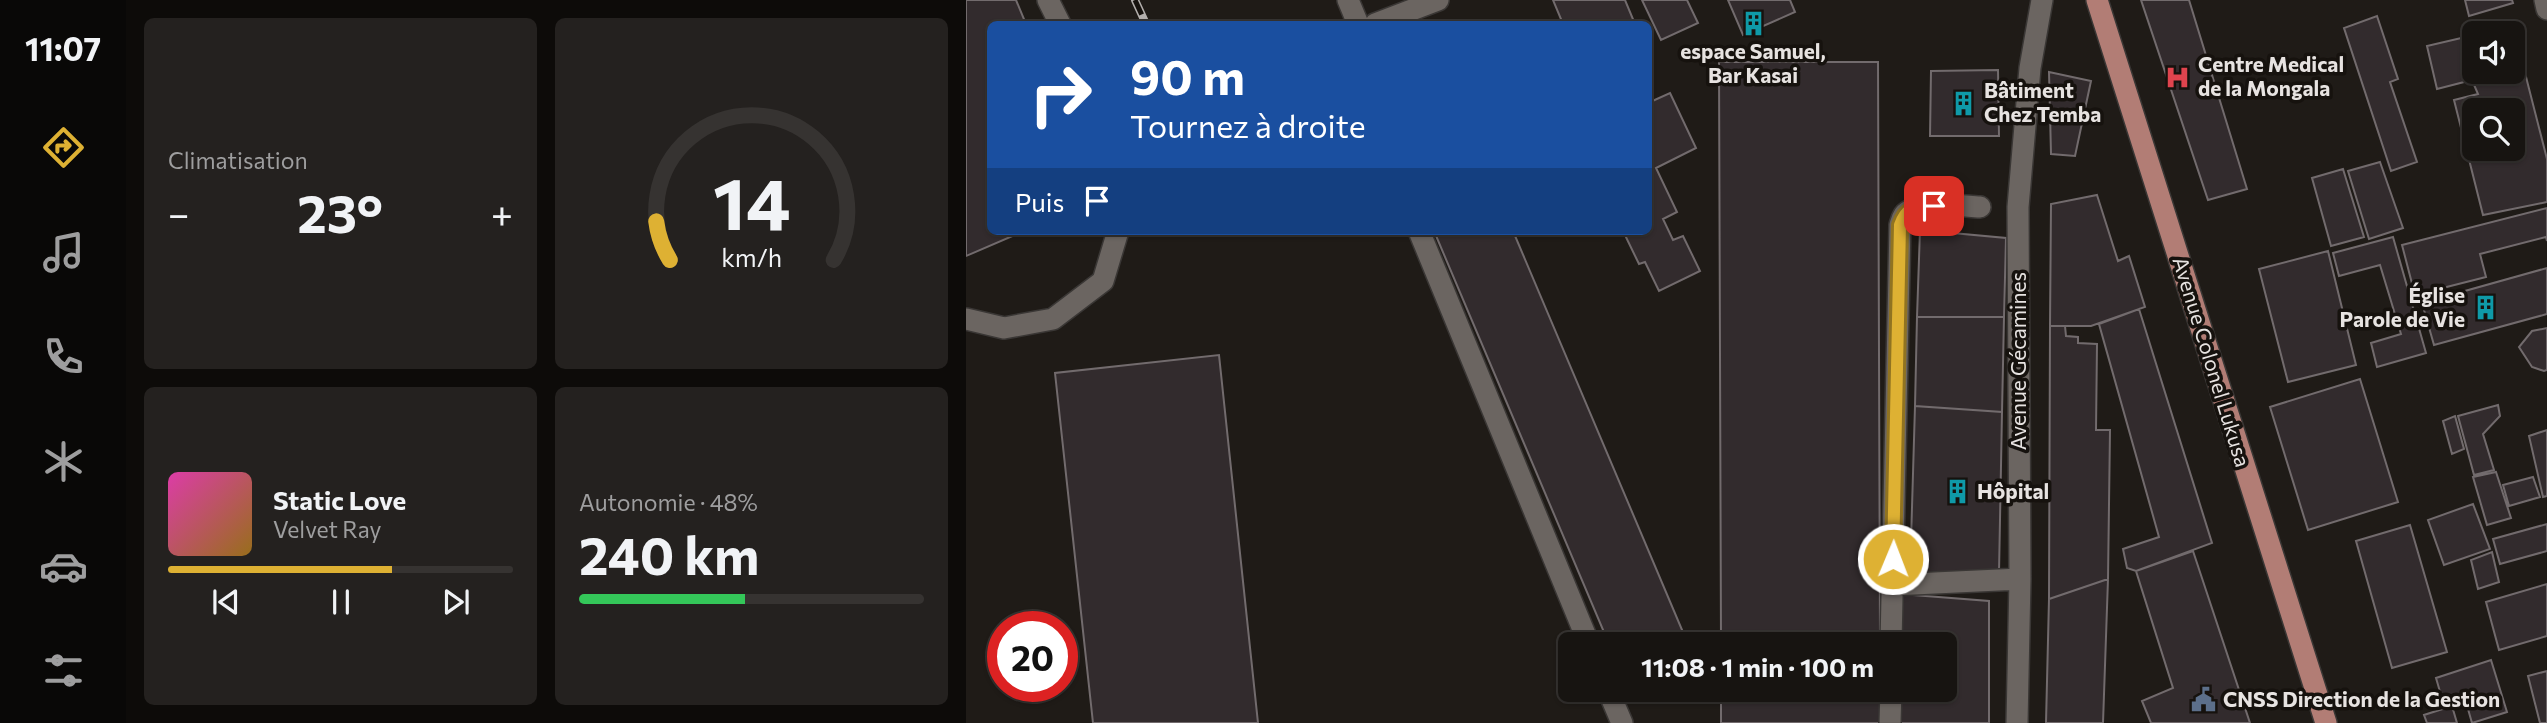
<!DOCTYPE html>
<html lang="fr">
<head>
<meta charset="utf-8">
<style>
	:root { --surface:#171411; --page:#24211f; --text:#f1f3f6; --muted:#9e9e9f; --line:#363331; --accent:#deb133 }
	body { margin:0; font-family:Commissioner,sans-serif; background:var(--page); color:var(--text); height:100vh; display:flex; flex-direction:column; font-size:26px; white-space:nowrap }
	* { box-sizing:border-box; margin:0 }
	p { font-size:23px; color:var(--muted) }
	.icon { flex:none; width:38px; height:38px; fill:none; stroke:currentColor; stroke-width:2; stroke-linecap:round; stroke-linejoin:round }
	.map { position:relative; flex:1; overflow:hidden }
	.sheet { display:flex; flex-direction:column; gap:18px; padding:18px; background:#0d0b09; width:840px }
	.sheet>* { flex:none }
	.guide { position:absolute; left:21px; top:21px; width:665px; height:214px; border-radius:10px; box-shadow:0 2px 5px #0004,0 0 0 2px var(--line); background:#1a4fa0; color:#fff; overflow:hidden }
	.fabs { position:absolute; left:1496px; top:21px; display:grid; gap:14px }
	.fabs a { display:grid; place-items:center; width:63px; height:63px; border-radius:10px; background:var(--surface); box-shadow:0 2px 5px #0004,0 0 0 2px var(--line); font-size:35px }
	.speed { position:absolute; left:21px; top:611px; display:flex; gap:14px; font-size:35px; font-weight:700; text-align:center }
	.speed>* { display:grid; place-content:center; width:91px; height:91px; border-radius:50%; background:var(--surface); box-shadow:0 2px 5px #0004,0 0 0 2px var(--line); line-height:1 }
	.speed .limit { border:10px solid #d22; background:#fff; color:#111 }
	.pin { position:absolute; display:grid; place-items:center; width:60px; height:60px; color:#fff; margin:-30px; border-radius:14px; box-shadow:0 4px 10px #0006 }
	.me { position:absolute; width:77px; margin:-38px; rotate:1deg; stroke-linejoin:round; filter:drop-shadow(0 0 5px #0008) }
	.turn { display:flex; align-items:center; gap:24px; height:147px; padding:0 28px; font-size:32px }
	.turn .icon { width:91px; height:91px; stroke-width:2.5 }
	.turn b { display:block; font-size:49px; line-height:60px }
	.then { display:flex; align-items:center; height:66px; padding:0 28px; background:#0003; gap:14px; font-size:26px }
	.big { font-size:52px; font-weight:700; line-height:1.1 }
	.sheet .tile { flex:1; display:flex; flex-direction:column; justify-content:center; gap:10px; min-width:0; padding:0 24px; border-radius:10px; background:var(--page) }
	.sheet .dial { align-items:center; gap:0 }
	.dial svg { height:182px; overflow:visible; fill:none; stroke:var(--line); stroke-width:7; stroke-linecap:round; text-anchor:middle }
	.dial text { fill:var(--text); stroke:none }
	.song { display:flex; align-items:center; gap:21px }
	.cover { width:84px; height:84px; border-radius:10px; background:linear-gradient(135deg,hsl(320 70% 55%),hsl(40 70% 35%)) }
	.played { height:7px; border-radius:4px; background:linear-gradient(90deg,var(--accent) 65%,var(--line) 65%) }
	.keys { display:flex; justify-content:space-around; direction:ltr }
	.heat { display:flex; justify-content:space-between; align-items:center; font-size:38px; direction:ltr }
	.charge { height:10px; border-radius:5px; background:linear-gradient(90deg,#34c759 48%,var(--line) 0) }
	.sheet .tiles { flex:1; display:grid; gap:18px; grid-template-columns:repeat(2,1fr) }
	.trip { position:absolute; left:592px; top:632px; width:399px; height:70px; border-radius:10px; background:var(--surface); box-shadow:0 2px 5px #0004,0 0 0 2px var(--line); font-weight:700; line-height:70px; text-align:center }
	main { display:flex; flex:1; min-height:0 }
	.tab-bar { display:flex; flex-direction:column; width:126px; justify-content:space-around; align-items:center; background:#090807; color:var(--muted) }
	.tab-bar .icon { width:49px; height:49px }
	.tab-bar .on { color:var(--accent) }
	.tab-bar b { font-size:32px; color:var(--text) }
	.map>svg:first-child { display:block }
	.building { fill:#322b2d; stroke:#726b6d; stroke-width:2; fill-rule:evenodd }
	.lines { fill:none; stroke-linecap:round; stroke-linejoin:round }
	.minor-casing { stroke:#3a3735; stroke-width:24 }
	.major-casing { stroke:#3a3735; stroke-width:24 }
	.minor { stroke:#6b6561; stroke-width:21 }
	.major { stroke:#b27d75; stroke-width:21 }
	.rail-casing { stroke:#b3afad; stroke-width:8 }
	.rail { stroke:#16120e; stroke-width:5; stroke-dasharray:16; stroke-linecap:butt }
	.route-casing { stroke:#907321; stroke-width:18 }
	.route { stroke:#deb133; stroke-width:12 }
	.labels { text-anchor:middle; stroke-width:7; stroke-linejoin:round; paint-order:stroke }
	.poi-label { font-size:21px; font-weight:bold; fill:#e7e3e1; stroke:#16120e; text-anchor:start }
	.street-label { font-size:21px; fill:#e7e3e1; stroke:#16120e }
</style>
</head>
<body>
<main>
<nav class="tab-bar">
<b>11:07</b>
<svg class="icon on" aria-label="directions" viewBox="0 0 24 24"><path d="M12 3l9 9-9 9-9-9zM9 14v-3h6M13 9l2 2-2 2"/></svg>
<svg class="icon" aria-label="music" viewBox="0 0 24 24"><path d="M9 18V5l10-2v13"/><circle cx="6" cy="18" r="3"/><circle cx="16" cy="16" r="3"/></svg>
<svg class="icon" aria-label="phone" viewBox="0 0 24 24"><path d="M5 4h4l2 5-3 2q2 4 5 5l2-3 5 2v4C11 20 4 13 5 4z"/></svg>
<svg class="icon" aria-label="climate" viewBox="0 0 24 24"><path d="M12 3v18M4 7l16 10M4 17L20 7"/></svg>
<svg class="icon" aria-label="car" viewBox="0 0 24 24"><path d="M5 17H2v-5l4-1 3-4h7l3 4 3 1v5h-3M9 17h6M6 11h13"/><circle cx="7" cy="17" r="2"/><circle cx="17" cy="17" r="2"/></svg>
<svg class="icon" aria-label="filters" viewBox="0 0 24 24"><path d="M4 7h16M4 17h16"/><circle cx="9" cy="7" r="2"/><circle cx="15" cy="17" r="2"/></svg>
</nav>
<section class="sheet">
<div class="tiles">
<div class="tile"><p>Climatisation</p>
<div class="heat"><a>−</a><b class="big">23°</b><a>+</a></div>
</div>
<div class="tile dial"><svg viewBox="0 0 100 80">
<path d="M14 69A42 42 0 1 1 86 69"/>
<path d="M14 69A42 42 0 0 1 8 52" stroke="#deb133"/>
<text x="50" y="56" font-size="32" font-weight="700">14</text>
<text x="50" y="72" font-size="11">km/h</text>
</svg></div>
<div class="tile">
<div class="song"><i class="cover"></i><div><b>Static Love</b><p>Velvet Ray</p></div></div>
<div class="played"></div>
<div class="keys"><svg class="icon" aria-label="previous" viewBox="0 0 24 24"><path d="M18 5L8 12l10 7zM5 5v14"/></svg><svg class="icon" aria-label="pause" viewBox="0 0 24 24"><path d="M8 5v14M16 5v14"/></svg><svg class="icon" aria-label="next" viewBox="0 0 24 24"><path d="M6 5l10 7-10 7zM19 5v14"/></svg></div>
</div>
<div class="tile"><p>Autonomie · 48%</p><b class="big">240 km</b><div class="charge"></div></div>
</div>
</section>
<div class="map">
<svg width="1581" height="723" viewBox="0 0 1581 723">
	<rect width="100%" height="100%" fill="#1f1b17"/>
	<!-- building -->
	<path class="building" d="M0,0H50L60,24H24V231H58L0,256Z
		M587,0H659L669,24H597Z
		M676,0H721L732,23L695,40Z
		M762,0H824L829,12L777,35Z
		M1175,0H1223L1281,189L1242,200Z
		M1499,0H1546L1547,3L1503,16Z
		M1411,16L1432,79L1424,82L1451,162L1425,171L1378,28Z
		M1547,26L1581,159V202L1517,215L1488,100L1512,94L1506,80L1471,89L1461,46L1508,35V72H1547V33H1514ZM1508,110H1547V149H1508Z
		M753,62H912L914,644H755Z
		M1032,70L1033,136H964L965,71Z
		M1083,72L1125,81L1109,156L1085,154Z
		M704,93L730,148L690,168L711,212L697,219L707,240L717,236L734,271L693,291L679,262L673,264L657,231H682V103Z
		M1414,162L1437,228L1403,239L1382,171Z
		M1377,169L1398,237L1365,246L1346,178Z
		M1131,195L1152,261L1163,256L1179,307L1125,326H1084L1085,204Z
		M1581,208V241L1580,237L1514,254L1520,277L1449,295L1436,245Z
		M954,230L1040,238L1038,317H951Z
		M468,231H547L722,644H643Z
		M1427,237L1460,353L1411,367L1405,343L1435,334L1414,265L1373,276L1367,253Z
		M1362,251L1390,365L1322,382L1293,269Z
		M1581,268V314L1468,345L1456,303Z
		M1173,309L1246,543L1170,571L1161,568L1157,549L1193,537L1133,324Z
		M951,317H1038L1036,412L949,406Z
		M1084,326H1099L1100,336L1112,337V343L1131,344L1130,430H1144L1142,579L1083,599Z
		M1581,328V370L1578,371L1566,367L1553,347L1566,331Z
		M253,355L292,723H127L89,373Z
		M1394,379L1432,502L1342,530L1304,407Z
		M1532,405L1534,416L1517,434L1528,470L1508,475L1492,416Z
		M949,406L1036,412L1033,573L944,575Z
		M1489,416L1498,449L1486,454L1477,421Z
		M1581,430V496L1577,497L1563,436Z
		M1530,472L1545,518L1521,525L1507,477Z
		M1567,477L1574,497L1543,506L1537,485Z
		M1507,504L1524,549L1478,565L1462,520Z
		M1581,524V551L1534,564L1527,539Z
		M1444,525L1481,652L1426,668L1390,541Z
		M1227,551L1284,723H1185L1176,701L1207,688L1170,571Z
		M1526,552L1533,582L1512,589L1505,560Z
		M1142,579L1137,723H1080L1083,599Z
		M1581,584V636L1533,650L1520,602Z
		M934,594L1023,601V723H935V690H978V644H934Z
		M1525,660L1541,712L1506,723L1498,695L1477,702L1470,678Z
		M1581,671V723H1574L1562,676Z
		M755,690H914V723H755Z
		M1486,706L1491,723H1461L1458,715Z"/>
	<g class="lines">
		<defs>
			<path id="minor" d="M82,0L94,24
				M382,0L392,24
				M1579,0L1581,9
				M409,24L472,0
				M453,231L623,644
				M0,319L38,328L87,319L137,281L152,231
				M926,585L1054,579
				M925,644L934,225C935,222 936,218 938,215C947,201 998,206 1014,207
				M642,690L656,723
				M924,723L925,690
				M1051,723L1054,579L1052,207L1064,68L1076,0"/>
			<path id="major" d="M1131,0L1360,723"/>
		</defs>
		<!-- minor casing -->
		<use href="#minor" class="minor-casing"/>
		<!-- major casing -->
		<use href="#major" class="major-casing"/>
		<!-- minor -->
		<use href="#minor" class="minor"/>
		<!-- major -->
		<use href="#major" class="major"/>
		<defs>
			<path id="rail" d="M169,0L180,24"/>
		</defs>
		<!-- rail casing -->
		<use href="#rail" class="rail-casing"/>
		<!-- rail -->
		<use href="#rail" class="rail"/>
	</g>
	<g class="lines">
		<defs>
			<path id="route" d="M927,559L934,225C941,206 949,208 968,206"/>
		</defs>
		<!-- route casing -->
		<use href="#route" class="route-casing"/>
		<!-- route -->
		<use href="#route" class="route"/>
	</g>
	<!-- icons -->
	<defs>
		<symbol id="building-bare" viewBox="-9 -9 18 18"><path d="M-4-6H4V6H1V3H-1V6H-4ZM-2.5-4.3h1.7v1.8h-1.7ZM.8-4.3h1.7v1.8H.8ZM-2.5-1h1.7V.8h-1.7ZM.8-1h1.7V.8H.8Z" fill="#0f9aa8" stroke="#16120e" stroke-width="2.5" paint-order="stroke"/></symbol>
		<symbol id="hospital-bare" viewBox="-9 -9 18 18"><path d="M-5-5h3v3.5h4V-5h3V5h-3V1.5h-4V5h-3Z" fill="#e0444e" stroke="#16120e" stroke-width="2.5" paint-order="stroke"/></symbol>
		<symbol id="civic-bare" viewBox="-9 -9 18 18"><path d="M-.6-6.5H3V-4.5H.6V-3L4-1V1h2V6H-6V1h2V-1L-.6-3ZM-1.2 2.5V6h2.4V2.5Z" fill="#5c6f8a" stroke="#16120e" stroke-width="2.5" paint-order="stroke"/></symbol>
	</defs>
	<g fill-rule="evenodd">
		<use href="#building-bare" x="770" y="6" width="35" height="35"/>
		<use href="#hospital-bare" x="1194" y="60" width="35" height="35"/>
		<use href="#building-bare" x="980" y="86" width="35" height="35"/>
		<use href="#building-bare" x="1502" y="290" width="35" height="35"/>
		<use href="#building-bare" x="974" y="474" width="35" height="35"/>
		<use href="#civic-bare" x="1220" y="682" width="35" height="35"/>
	</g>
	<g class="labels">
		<!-- poi labels -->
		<g class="poi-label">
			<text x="787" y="59" text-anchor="middle">espace Samuel,<tspan x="787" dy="24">Bar Kasai</tspan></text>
			<text x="1232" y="72">Centre Medical<tspan x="1232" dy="24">de la Mongala</tspan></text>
			<text x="1018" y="98">Bâtiment<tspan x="1018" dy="24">Chez Temba</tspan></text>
			<text x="1499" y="303" text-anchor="end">Église<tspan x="1499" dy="24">Parole de Vie</tspan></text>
			<text x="1011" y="499">Hôpital</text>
			<text x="1257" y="707">CNSS Direction de la Gestion</text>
		</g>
		<!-- street labels -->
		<g class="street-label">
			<text transform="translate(1053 361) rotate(-90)" y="7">Avenue Gécamines</text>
			<text transform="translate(1245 362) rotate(73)" y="7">Avenue Colonel Lukusa</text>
		</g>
	</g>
</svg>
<div class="fabs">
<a><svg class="icon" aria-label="sound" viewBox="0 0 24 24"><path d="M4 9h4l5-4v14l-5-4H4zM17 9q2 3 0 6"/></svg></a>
<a><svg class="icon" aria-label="search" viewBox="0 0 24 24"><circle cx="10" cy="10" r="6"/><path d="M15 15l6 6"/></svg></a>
</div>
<div class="speed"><div class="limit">20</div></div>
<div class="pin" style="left:968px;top:206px;background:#d93025"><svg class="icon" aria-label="arrive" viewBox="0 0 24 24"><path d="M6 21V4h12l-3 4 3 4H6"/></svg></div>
<svg class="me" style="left:927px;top:559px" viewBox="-20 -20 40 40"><circle r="17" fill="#deb133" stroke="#fff" stroke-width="3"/><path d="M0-11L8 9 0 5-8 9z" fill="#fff"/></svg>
<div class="trip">11:08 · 1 min · 100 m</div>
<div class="guide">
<div class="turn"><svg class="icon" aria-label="right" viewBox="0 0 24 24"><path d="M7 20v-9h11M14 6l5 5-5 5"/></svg><div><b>90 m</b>Tournez à droite</div></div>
<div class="then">Puis<svg class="icon" aria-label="arrive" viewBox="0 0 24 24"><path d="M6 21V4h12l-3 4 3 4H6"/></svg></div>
</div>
</div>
</main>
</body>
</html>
